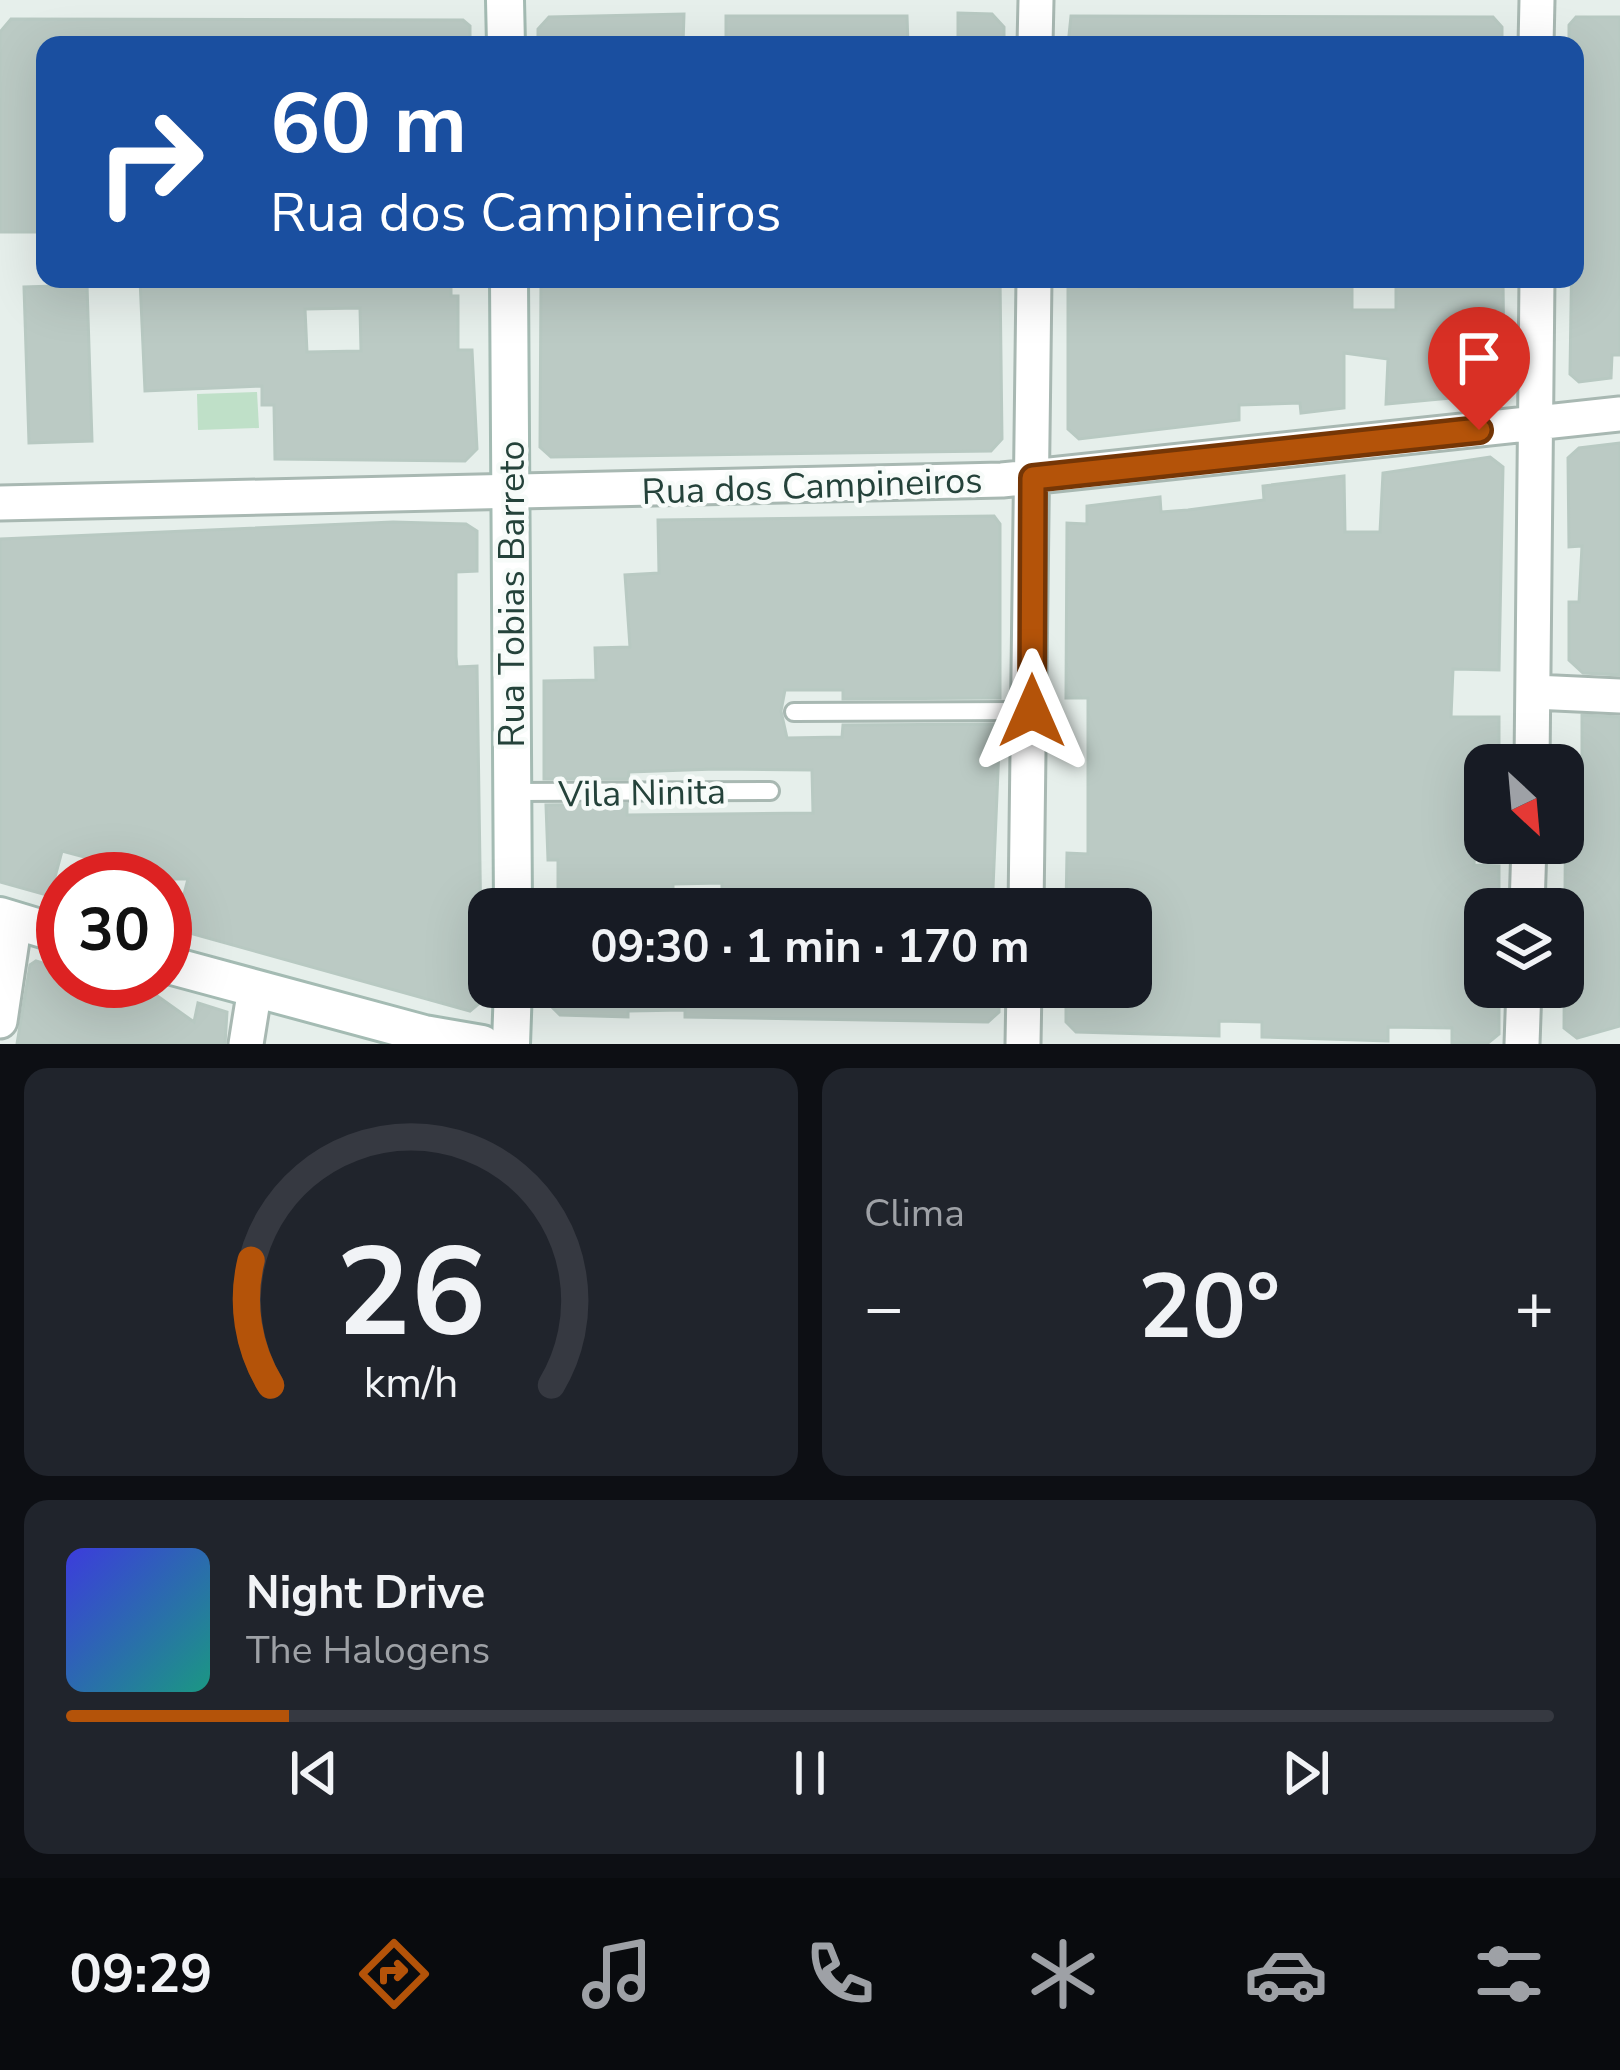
<!DOCTYPE html>
<html lang="pt">
<head>
<meta charset="utf-8">
<style>
	:root { --surface:#171b24; --page:#20242c; --text:#f1f3f6; --muted:#9ea1a6; --line:#363941; --accent:#b45309 }
	body { margin:0; font-family:"Nunito Sans",sans-serif; background:var(--page); color:var(--text); height:100vh; display:flex; flex-direction:column; font-size:45px; white-space:nowrap }
	* { box-sizing:border-box; margin:0 }
	p { font-size:39px; color:var(--muted) }
	.icon { flex:none; width:66px; height:66px; fill:none; stroke:currentColor; stroke-width:2; stroke-linecap:round; stroke-linejoin:round }
	.map { position:relative; height:1044px; overflow:hidden }
	.details { display:flex; flex-direction:column; gap:24px; padding:24px; background:#0d0f14; flex:1 }
	.details>* { flex:none }
	.hud { position:absolute; left:36px; top:36px; width:1548px; height:252px; border-radius:24px; box-shadow:0 12px 48px #0002; background:#1a4fa0; color:#fff; overflow:hidden }
	.needle { width:78px; rotate:154deg }
	.fabs { position:absolute; left:1464px; top:744px; display:grid; gap:24px }
	.fabs a { display:grid; place-items:center; width:120px; height:120px; border-radius:24px; background:var(--surface); box-shadow:0 12px 48px #0002; font-size:60px }
	.speed { position:absolute; left:36px; top:852px; display:flex; gap:24px; font-size:60px; font-weight:700; text-align:center }
	.speed>* { display:grid; place-content:center; width:156px; height:156px; border-radius:50%; background:var(--surface); box-shadow:0 12px 48px #0002; line-height:1 }
	.speed .limit { border:18px solid #d22; background:#fff; color:#111 }
	.pin { position:absolute; display:grid; place-items:center; width:102px; height:102px; color:#fff; margin:-123px -51px; border-radius:50% 50% 50% 0; rotate:-45deg; box-shadow:0 0 12px #0007 }
	.pin .icon { rotate:45deg }
	.me { position:absolute; width:132px; margin:-66px; rotate:0deg; stroke-linejoin:round; filter:drop-shadow(0 0 9px #0008) }
	.turn { display:flex; align-items:center; gap:42px; height:252px; padding:0 36px; font-size:54px }
	.turn .icon { width:156px; height:156px; stroke-width:2.5 }
	.turn b { display:block; font-size:84px; line-height:102px }
	.big { font-size:90px; font-weight:700; line-height:1.1 }
	.details .widget { flex:1; display:flex; flex-direction:column; justify-content:center; gap:18px; min-width:0; padding:0 42px; border-radius:24px; background:var(--page) }
	.details .dial { align-items:center; gap:0 }
	.dial svg { height:312px; overflow:visible; fill:none; stroke:var(--line); stroke-width:7; stroke-linecap:round; text-anchor:middle }
	.dial text { fill:var(--text); stroke:none }
	.song { display:flex; align-items:center; gap:36px }
	.cover { width:144px; height:144px; border-radius:18px; background:linear-gradient(135deg,hsl(240 70% 55%),hsl(170 70% 35%)) }
	.played { height:12px; border-radius:6px; background:linear-gradient(90deg,var(--accent) 15%,var(--line) 15%) }
	.keys { display:flex; justify-content:space-around; direction:ltr }
	.heat { display:flex; justify-content:space-between; align-items:center; font-size:66px; direction:ltr }
	.details .tiles { flex:1; display:grid; gap:24px; grid-template-columns:1fr 1fr }
	.widget:last-child { grid-column:span 2 }
	.trip { position:absolute; left:468px; top:888px; width:684px; height:120px; border-radius:24px; background:var(--surface); box-shadow:0 12px 48px #0002; font-weight:700; line-height:120px; text-align:center }
	.menu { display:flex; height:192px; justify-content:space-around; align-items:center; background:#090b0e; color:var(--muted) }
	.menu .icon { width:84px; height:84px }
	.menu .active { color:var(--accent) }
	.menu b { font-size:54px; color:var(--text) }
	.map>svg:first-child { display:block }
	.green { fill:#bfe0c8 }
	.building { fill:#bbcac4; stroke:#b8c9c2; stroke-width:3; fill-rule:evenodd }
	.lines { fill:none; stroke-linecap:round; stroke-linejoin:round }
	.lane-casing { stroke:#a8b8b2; stroke-width:22 }
	.street-casing { stroke:#a8b8b2; stroke-width:39 }
	.secondary-casing { stroke:#a4bbb3; stroke-width:42 }
	.lane { stroke:#fff; stroke-width:16 }
	.street { stroke:#fff; stroke-width:33 }
	.secondary { stroke:#fff; stroke-width:36 }
	.route-casing { stroke:#753606; stroke-width:30 }
	.route { stroke:#b45309; stroke-width:21 }
	.labels { text-anchor:middle; stroke-width:9; stroke-linejoin:round; paint-order:stroke }
	.street-label { font-size:36px; fill:#24423a; stroke:#f7fbf9 }
</style>
</head>
<body>
<div class="map">
<svg width="1620" height="1044" viewBox="0 0 1620 1044">
	<rect width="100%" height="100%" fill="#e6efeb"/>
	<!-- green -->
	<path class="green" d="M257,392L259,428L198,430L197,394Z"/>
	<!-- building -->
	<path class="building" d="M958,13L992,14L1004,27V45H958Z
		M684,14L683,45H538V29L549,17Z
		M726,16H907L908,45H726Z
		M1071,16L1493,17L1502,27V45H1068Z
		M1576,17H1620V355H1612L1611,378L1579,382L1570,374L1575,45H1569V25Z
		M11,19L463,20L470,26V45H45V232H0V32Z
		M140,279H451V296H458V350H472L477,449L465,461L275,459L274,405H262V386L145,391ZM360,308L361,351L307,352L305,309Z
		M541,279H1000L1002,439L991,451L551,457L540,447Z
		M1068,279H1139V288L1182,287L1183,279H1326V286L1352,285V310H1396V285L1408,286V279H1503L1504,380L1493,394L1386,404L1388,359L1344,353V408L1301,413L1300,403L1239,405V420L1079,439L1068,429Z
		M87,285L92,441L29,443L24,287Z
		M1620,443V675L1583,673L1569,660V602H1579L1582,546L1569,547L1568,458L1579,448Z
		M1490,457L1503,467L1499,670L1453,669L1451,717H1499V748L1478,747L1474,865L1499,866V909H1485V987H1499V1034L1488,1043H1452V1028L1388,1027V1041L1262,1037V1022L1219,1021V1036L1076,1032L1066,1022V987H1131V909L1066,908L1067,853L1088,854V698H1066L1067,523L1087,524V506L1160,497L1161,512L1188,510L1264,500L1263,486L1344,476L1345,532H1380L1383,473Z
		M994,516L1000,524V698L843,699V690H785L781,711L787,738L842,737L843,725L1000,724L993,888L973,908L765,909V901H722V883L673,884V909H558V860H548L546,805L627,804V815L813,813L812,770L716,769L629,772L628,779H544V681L596,680L595,648L630,647L625,575L659,573L658,520Z
		M393,522L466,524L477,531V571L456,572V657L457,667L477,666L482,1001L470,1011L175,929L188,879H103L107,863L62,851L50,896L0,882V539Z
		M1582,715L1620,717V1026L1577,1038L1564,1028L1566,758L1582,759Z
		M36,961L63,969L62,981H107L153,993L194,1022L198,1003L227,1012L225,1044H17L30,965Z
		M549,987H999V1012L988,1022L685,1017V1010L628,1011V1017L560,1015L550,1005Z"/>
	<g class="lines">
		<defs>
			<path id="lane" d="M794,712L1031,711
				M513,792L770,791"/>
			<path id="street" d="M1035,45L1036,0
				M1536,45L1537,0
				M0,503L1002,480L1620,414
				M1534,692L1620,696
				M1532,765L1537,279
				M1026,909L1034,279
				M1527,909L1529,843
				M0,1021L15,920
				M246,1044L255,988
				M1023,1044L1024,987
				M1522,1044L1524,987"/>
			<path id="secondary" d="M505,0L506,45
				M509,279L513,909
				M0,916L63,935
				M165,964L424,1034L482,1044
				M511,1044L513,987"/>
		</defs>
		<!-- lane casing -->
		<use href="#lane" class="lane-casing"/>
		<!-- street casing -->
		<use href="#street" class="street-casing"/>
		<!-- secondary casing -->
		<use href="#secondary" class="secondary-casing"/>
		<!-- lane -->
		<use href="#lane" class="lane"/>
		<!-- street -->
		<use href="#street" class="street"/>
		<!-- secondary -->
		<use href="#secondary" class="secondary"/>
	</g>
	<g class="lines">
		<defs>
			<path id="route" d="M1032,711L1033,478L1479,430"/>
		</defs>
		<!-- route casing -->
		<use href="#route" class="route-casing"/>
		<!-- route -->
		<use href="#route" class="route"/>
	</g>
	<g class="labels">
		<!-- street labels -->
		<g class="street-label">
			<text transform="translate(812 485) rotate(-2)" y="13">Rua dos Campineiros</text>
			<text transform="translate(511 594) rotate(-90)" y="13">Rua Tobias Barreto</text>
			<text transform="translate(642 792) rotate(-1)" y="13">Vila Ninita</text>
		</g>
	</g>
</svg>
<div class="fabs">
<a><svg class="needle" viewBox="-14 -14 28 28"><path d="M0-13l5 13h-10z" fill="#e53935"/><path d="M0 13l5-13h-10z" fill="#9ea1a6"/></svg></a>
<a><svg class="icon" aria-label="layers" viewBox="0 0 24 24"><path d="M12 4l9 5-9 5-9-5zM3 14l9 5 9-5"/></svg></a>
</div>
<div class="speed"><div class="limit">30</div></div>
<div class="pin" style="left:1479px;top:430px;background:#d93025"><svg class="icon" aria-label="arrive" viewBox="0 0 24 24"><path d="M6 21V4h12l-3 4 3 4H6"/></svg></div>
<svg class="me" style="left:1032px;top:711px" viewBox="-20 -20 40 40"><path d="M0-17L14 15 0 8-14 15z" fill="#b45309" stroke="#fff" stroke-width="4"/></svg>
<div class="trip">09:30 · 1 min · 170 m</div>
<div class="hud">
<div class="turn"><svg class="icon" aria-label="right" viewBox="0 0 24 24"><path d="M7 20v-9h11M14 6l5 5-5 5"/></svg><div><b>60 m</b>Rua dos Campineiros</div></div>
</div>
</div>
<section class="details">
<div class="tiles">
<div class="widget dial"><svg viewBox="0 0 100 80">
<path d="M14 69A42 42 0 1 1 86 69"/>
<path d="M14 69A42 42 0 0 1 9 37" stroke="#b45309"/>
<text x="50" y="56" font-size="32" font-weight="700">26</text>
<text x="50" y="72" font-size="11">km/h</text>
</svg></div>
<div class="widget"><p>Clima</p>
<div class="heat"><a>−</a><b class="big">20°</b><a>+</a></div>
</div>
<div class="widget">
<div class="song"><i class="cover"></i><div><b>Night Drive</b><p>The Halogens</p></div></div>
<div class="played"></div>
<div class="keys"><svg class="icon" aria-label="previous" viewBox="0 0 24 24"><path d="M18 5L8 12l10 7zM5 5v14"/></svg><svg class="icon" aria-label="pause" viewBox="0 0 24 24"><path d="M8 5v14M16 5v14"/></svg><svg class="icon" aria-label="next" viewBox="0 0 24 24"><path d="M6 5l10 7-10 7zM19 5v14"/></svg></div>
</div>
</div>
</section>
<nav class="menu">
<b>09:29</b>
<svg class="icon active" aria-label="directions" viewBox="0 0 24 24"><path d="M12 3l9 9-9 9-9-9zM9 14v-3h6M13 9l2 2-2 2"/></svg>
<svg class="icon" aria-label="music" viewBox="0 0 24 24"><path d="M9 18V5l10-2v13"/><circle cx="6" cy="18" r="3"/><circle cx="16" cy="16" r="3"/></svg>
<svg class="icon" aria-label="phone" viewBox="0 0 24 24"><path d="M5 4h4l2 5-3 2q2 4 5 5l2-3 5 2v4C11 20 4 13 5 4z"/></svg>
<svg class="icon" aria-label="climate" viewBox="0 0 24 24"><path d="M12 3v18M4 7l16 10M4 17L20 7"/></svg>
<svg class="icon" aria-label="car" viewBox="0 0 24 24"><path d="M5 17H2v-5l4-1 3-4h7l3 4 3 1v5h-3M9 17h6M6 11h13"/><circle cx="7" cy="17" r="2"/><circle cx="17" cy="17" r="2"/></svg>
<svg class="icon" aria-label="filters" viewBox="0 0 24 24"><path d="M4 7h16M4 17h16"/><circle cx="9" cy="7" r="2"/><circle cx="15" cy="17" r="2"/></svg>
</nav>
</body>
</html>
